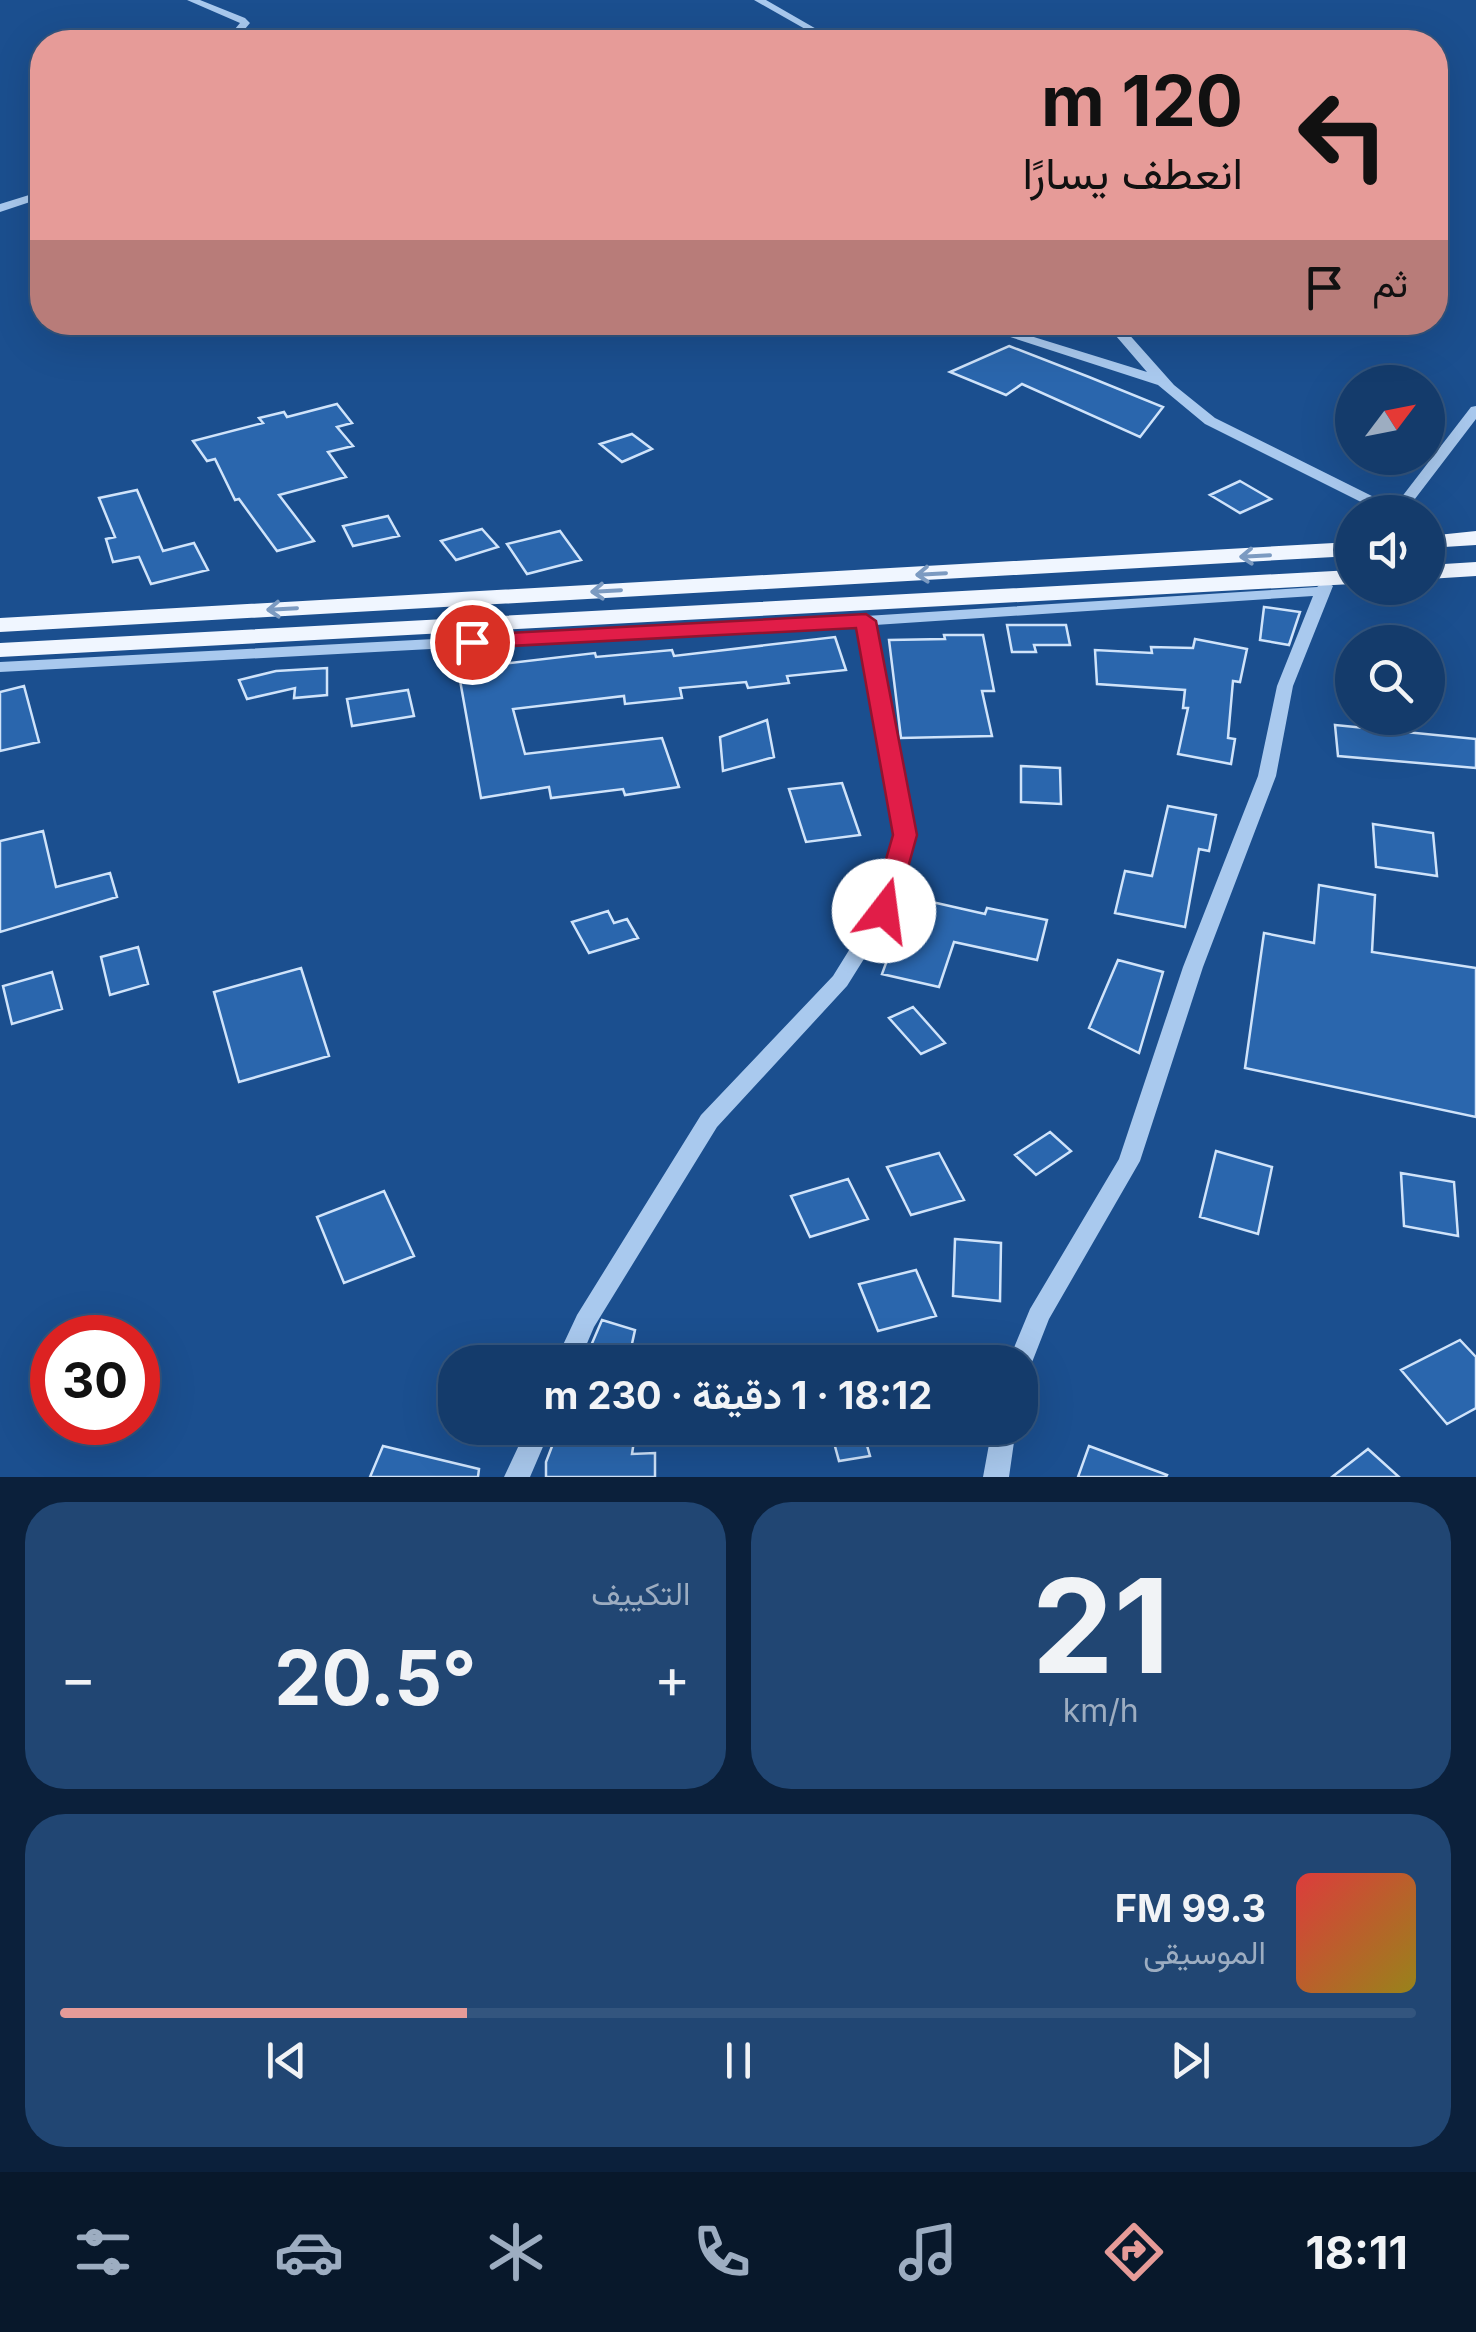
<!DOCTYPE html>
<html lang="ar">
<head>
<meta charset="utf-8">
<style>
	:root { --surface:#143b6b; --page:#214673; --text:#f1f3f6; --muted:#9dadc1; --line:#33557e; --accent:#e69b98 }
	body { margin:0; font-family:Inter,Vazirmatn,sans-serif; background:var(--page); color:var(--text); direction:rtl; height:100vh; display:flex; flex-direction:column; font-size:38px; white-space:nowrap }
	* { box-sizing:border-box; margin:0 }
	p { font-size:32px; color:var(--muted) }
	.icon { flex:none; width:55px; height:55px; fill:none; stroke:currentColor; stroke-width:2; stroke-linecap:round; stroke-linejoin:round }
	.map { position:relative; height:1477px; overflow:hidden; direction:ltr }
	.panel { display:flex; flex-direction:column; gap:25px; padding:25px; background:#0b203b; flex:1 }
	.panel>* { flex:none }
	.hud { position:absolute; left:30px; top:30px; width:1418px; height:305px; border-radius:40px; box-shadow:0 10px 40px #0002,0 0 0 2px var(--line); direction:rtl; background:#e69b98; color:#111; overflow:hidden }
	.needle { width:65px; rotate:58deg }
	.controls { position:absolute; left:1335px; top:365px; display:grid; gap:20px }
	.controls a { display:grid; place-items:center; width:110px; height:110px; border-radius:50%; background:var(--surface); box-shadow:0 10px 40px #0002,0 0 0 2px var(--line); font-size:50px }
	.speed { position:absolute; left:30px; top:1315px; display:flex; gap:20px; font-size:50px; font-weight:700; text-align:center }
	.speed>* { display:grid; place-content:center; width:130px; height:130px; border-radius:50%; background:var(--surface); box-shadow:0 10px 40px #0002,0 0 0 2px var(--line); line-height:1 }
	.speed .limit { border:15px solid #d22; background:#fff; color:#111 }
	.pin { position:absolute; display:grid; place-items:center; width:85px; height:85px; color:#fff; margin:-42px; border:5px solid #fff; border-radius:50%; box-shadow:0 2px 10px #0007 }
	.me { position:absolute; width:110px; margin:-55px; rotate:15deg; stroke-linejoin:round; filter:drop-shadow(0 0 8px #0008) }
	.turn { display:flex; align-items:center; gap:35px; height:210px; padding:0 40px; font-size:45px }
	.turn .icon { width:130px; height:130px; stroke-width:2.5 }
	.turn b { display:block; font-size:70px; line-height:85px }
	.then { display:flex; align-items:center; height:95px; padding:0 40px; background:#0003; gap:20px; font-size:38px }
	.big { font-size:75px; font-weight:700; line-height:1.1 }
	.panel .tile { flex:1; display:flex; flex-direction:column; justify-content:center; gap:15px; min-width:0; padding:0 35px; border-radius:40px; background:var(--page) }
	.panel .dial { align-items:center; gap:0 }
	.dial b { font-size:130px; line-height:1 }
	.song { display:flex; align-items:center; gap:30px }
	.cover { width:120px; height:120px; border-radius:15px; background:linear-gradient(135deg,hsl(0 70% 55%),hsl(50 70% 35%)) }
	.played { height:10px; border-radius:5px; background:linear-gradient(90deg,var(--accent) 30%,var(--line) 30%) }
	.keys { display:flex; justify-content:space-around; direction:ltr }
	.heat { display:flex; justify-content:space-between; align-items:center; font-size:55px; direction:ltr }
	.panel .tiles { flex:1; display:grid; gap:25px; grid-template-columns:1fr 1fr }
	.tile:last-child { grid-column:span 2 }
	.trip { position:absolute; left:438px; top:1345px; width:600px; height:100px; border-radius:40px; background:var(--surface); box-shadow:0 10px 40px #0002,0 0 0 2px var(--line); font-weight:700; line-height:100px; text-align:center; direction:rtl }
	.dock { display:flex; height:160px; justify-content:space-around; align-items:center; background:#08182b; color:var(--muted) }
	.dock .icon { width:70px; height:70px }
	.dock .selected { color:var(--accent) }
	.dock b { font-size:45px; color:var(--text) }
	.map>svg:first-child { display:block }
	.building { fill:#2a66ad; stroke:#cfe3fa; stroke-width:2.5 }
	.lines { fill:none; stroke-linecap:round; stroke-linejoin:round }
	.minor { fill:#a9c9ee; fill-rule:evenodd }
	.major { fill:#f0f6ff; fill-rule:evenodd }
	.oneway { stroke:#7b9ac1 }
	.route { fill:#e11d48; stroke:#92132f; stroke-width:2.5 }
</style>
</head>
<body>
<div class="map">
<svg width="1476" height="1477" viewBox="0 0 1476 1477">
	<rect width="100%" height="100%" fill="#1b4f8f"/>
	<!-- building -->
	<path class="building" d="M1009,346L1089,377L1163,407L1140,437L1022,384L1006,395L950,372Z
		M337,404L352,423L337,427L353,446L328,452L346,477L279,495L314,541L277,551L239,499L235,500L215,459L207,461L193,441L263,423L259,418L284,412L287,417Z
		M632,434L652,449L622,462L600,444Z
		M1240,481L1271,499L1240,513L1210,495Z
		M137,490L163,551L194,543L208,570L151,584L139,557L113,562L106,539L115,537L99,498Z
		M388,516L399,536L353,546L343,526Z
		M482,529L498,547L456,560L441,541Z
		M560,531L581,560L527,574L507,544Z
		M1264,607L1300,612L1289,645L1260,640Z
		M1007,625H1066L1070,645H1034L1036,652H1012Z
		M944,635H983L994,691H982L992,736L901,738L889,640L945,639Z
		M835,637L846,670L787,676L789,683L748,688L746,682L680,688L682,698L625,704L624,696L513,709L525,754L662,738L679,787L625,795L623,789L551,798L549,787L481,798L458,669L595,653L596,657L672,650L674,656Z
		M1195,639L1247,649L1240,682L1233,681L1228,738L1235,739L1231,764L1178,754L1188,708H1183L1185,690L1097,684L1095,650L1152,653L1151,647L1193,648Z
		M327,668V695L294,698L295,688L247,699L239,680L276,671Z
		M24,686L39,742L0,751V692Z
		M408,690L414,716L352,726L347,699Z
		M767,720L774,757L723,771L720,737Z
		M1335,725L1476,739V768L1338,756Z
		M1021,766L1060,768L1061,804L1021,802Z
		M842,783L860,835L806,842L789,789Z
		M1168,806L1216,815L1209,851L1199,849L1185,927L1115,913L1125,871L1152,876Z
		M1373,824L1433,833L1437,876L1376,867Z
		M43,831L56,887L110,873L117,897L0,932V841Z
		M1319,885L1375,895L1372,952L1476,968V1117L1245,1068L1264,933L1314,943Z
		M910,897L985,914L987,908L1047,920L1037,960L954,942L939,987L882,974Z
		M608,911L614,923L627,919L638,938L589,953L572,922Z
		M138,947L148,984L110,995L101,957Z
		M1118,960L1163,972L1139,1053L1089,1028Z
		M301,968L329,1056L239,1082L214,992Z
		M52,972L62,1009L12,1024L3,986Z
		M913,1007L945,1043L921,1054L889,1018Z
		M1050,1132L1071,1151L1036,1175L1015,1155Z
		M1216,1151L1272,1167L1258,1234L1200,1217Z
		M939,1153L964,1200L911,1215L887,1167Z
		M1401,1173L1454,1182L1458,1236L1404,1226Z
		M848,1179L868,1219L810,1237L791,1196Z
		M384,1191L414,1256L344,1283L317,1217Z
		M955,1239L1001,1243L1000,1301L953,1296Z
		M916,1270L936,1316L878,1331L859,1284Z
		M602,1320L635,1330L628,1362H584Z
		M1460,1340L1476,1357V1408L1447,1424L1401,1370Z
		M559,1428H636L632,1454L655,1453V1477H546V1462Z
		M830,1428H862L870,1456L839,1461Z
		M383,1446L479,1469L478,1477H370Z
		M1089,1446L1167,1475L1166,1477H1078Z
		M1368,1449L1399,1477H1332Z"/>
	<g class="lines">
		<!-- minor -->
		<path class="minor" d="M187,0H200L245,18L250,23L234,42H224L240,23Z
			M754,0H766L839,42H828Z
			M42,191V198L0,212V204Z
			M964,322H985L1147,372L1104,322H1118L1174,385L1215,418L1394,507L1471,407L1476,406V419L1405,512H1381L1205,424L1158,385Z
			M1325,581L1333,586L1293,686L1276,776L1203,967L1140,1161L1049,1319L1029,1370L1020,1374V1362H1008L1030,1309L1119,1159L1183,967L1258,776L1277,686L1313,596L875,625L914,835L894,911L847,986L717,1127L594,1327L579,1362H555L577,1315L701,1115L833,976L874,910L896,835L859,626L0,672V662L866,616L1317,587Z
			M527,1428H551L530,1477H504Z
			M992,1428H1016L1009,1477H983Z"/>
		<!-- major -->
		<path class="major" d="M1476,531V545L1428,548V536Z
			M1352,542V556L0,632V618Z
			M1476,562V576L1428,579V565Z
			M1352,570V584L0,657V643Z"/>
	</g>
	<!-- one-way arrows -->
	<defs><path id="oneway-shaft" d="M-6 0H5M1.5-3L5.5 0L1.5 3" fill="none" stroke-width="1.6" stroke-linecap="round" stroke-linejoin="round" transform="scale(2.5)"/></defs>
	<g class="oneway">
		<use href="#oneway-shaft" transform="translate(1255 556) rotate(177)"/>
		<use href="#oneway-shaft" transform="translate(931 574) rotate(177)"/>
		<use href="#oneway-shaft" transform="translate(606 591) rotate(177)"/>
		<use href="#oneway-shaft" transform="translate(282 609) rotate(177)"/>
	</g>
	<!-- route -->
	<path class="route" d="M866,614L876,621L917,835L896,911L884,920L871,911L893,835L856,628L472,648L462,642L472,635Z"/>
</svg>
<div class="controls">
<a><svg class="needle" viewBox="-14 -14 28 28"><path d="M0-13l5 13h-10z" fill="#e53935"/><path d="M0 13l5-13h-10z" fill="#9dadc1"/></svg></a>
<a><svg class="icon" aria-label="sound" viewBox="0 0 24 24"><path d="M4 9h4l5-4v14l-5-4H4zM17 9q2 3 0 6"/></svg></a>
<a><svg class="icon" aria-label="search" viewBox="0 0 24 24"><circle cx="10" cy="10" r="6"/><path d="M15 15l6 6"/></svg></a>
</div>
<div class="speed"><div class="limit">30</div></div>
<div class="pin" style="left:472px;top:642px;background:#d93025"><svg class="icon" aria-label="arrive" viewBox="0 0 24 24"><path d="M6 21V4h12l-3 4 3 4H6"/></svg></div>
<svg class="me" style="left:884px;top:911px" viewBox="-20 -20 40 40"><circle r="19" fill="#fff"/><path d="M0-13L10 11 0 6-10 11z" fill="#e11d48"/></svg>
<div class="trip">18:12 · 1 دقيقة · 230 m</div>
<div class="hud">
<div class="turn"><svg class="icon" aria-label="left" viewBox="0 0 24 24"><path d="M17 20v-9H6M10 6l-5 5 5 5"/></svg><div><b>120 m</b>انعطف يسارًا</div></div>
<div class="then">ثم<svg class="icon" aria-label="arrive" viewBox="0 0 24 24"><path d="M6 21V4h12l-3 4 3 4H6"/></svg></div>
</div>
</div>
<section class="panel">
<div class="tiles">
<div class="tile dial"><b>21</b><p>km/h</p></div>
<div class="tile"><p>التكييف</p>
<div class="heat"><a>−</a><b class="big">20.5°</b><a>+</a></div>
</div>
<div class="tile">
<div class="song"><i class="cover"></i><div><b>99.3 FM</b><p>الموسيقى</p></div></div>
<div class="played"></div>
<div class="keys"><svg class="icon" aria-label="previous" viewBox="0 0 24 24"><path d="M18 5L8 12l10 7zM5 5v14"/></svg><svg class="icon" aria-label="pause" viewBox="0 0 24 24"><path d="M8 5v14M16 5v14"/></svg><svg class="icon" aria-label="next" viewBox="0 0 24 24"><path d="M6 5l10 7-10 7zM19 5v14"/></svg></div>
</div>
</div>
</section>
<nav class="dock">
<b>18:11</b>
<svg class="icon selected" aria-label="directions" viewBox="0 0 24 24"><path d="M12 3l9 9-9 9-9-9zM9 14v-3h6M13 9l2 2-2 2"/></svg>
<svg class="icon" aria-label="music" viewBox="0 0 24 24"><path d="M9 18V5l10-2v13"/><circle cx="6" cy="18" r="3"/><circle cx="16" cy="16" r="3"/></svg>
<svg class="icon" aria-label="phone" viewBox="0 0 24 24"><path d="M5 4h4l2 5-3 2q2 4 5 5l2-3 5 2v4C11 20 4 13 5 4z"/></svg>
<svg class="icon" aria-label="climate" viewBox="0 0 24 24"><path d="M12 3v18M4 7l16 10M4 17L20 7"/></svg>
<svg class="icon" aria-label="car" viewBox="0 0 24 24"><path d="M5 17H2v-5l4-1 3-4h7l3 4 3 1v5h-3M9 17h6M6 11h13"/><circle cx="7" cy="17" r="2"/><circle cx="17" cy="17" r="2"/></svg>
<svg class="icon" aria-label="filters" viewBox="0 0 24 24"><path d="M4 7h16M4 17h16"/><circle cx="9" cy="7" r="2"/><circle cx="15" cy="17" r="2"/></svg>
</nav>
</body>
</html>
